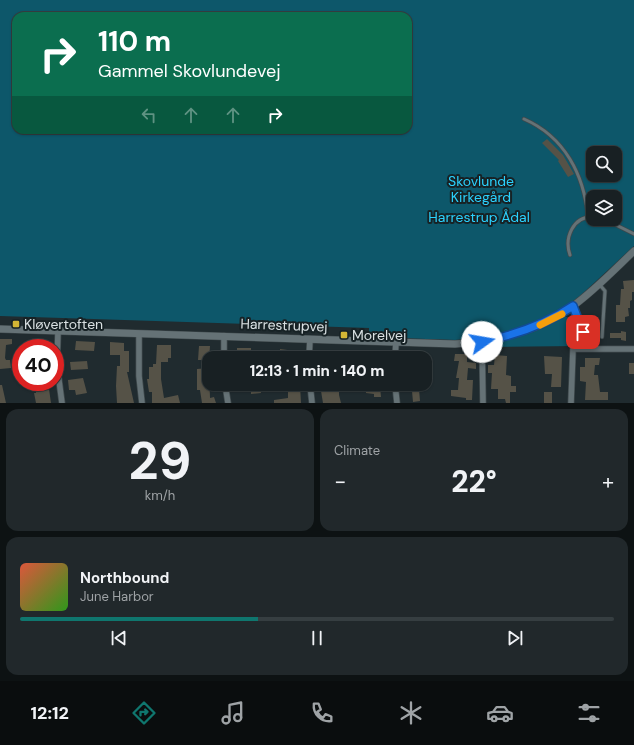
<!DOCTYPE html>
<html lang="en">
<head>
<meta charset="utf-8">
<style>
	:root { --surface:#182023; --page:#21282b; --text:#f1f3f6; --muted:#9fa3a6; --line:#363e41; --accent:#0f766e }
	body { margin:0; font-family:"DM Sans",sans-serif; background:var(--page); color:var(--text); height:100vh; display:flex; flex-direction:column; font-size:15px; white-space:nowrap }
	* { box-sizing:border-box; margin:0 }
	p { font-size:13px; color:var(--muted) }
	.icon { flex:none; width:22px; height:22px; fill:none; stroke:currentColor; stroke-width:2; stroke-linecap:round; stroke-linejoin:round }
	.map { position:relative; height:403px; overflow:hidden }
	.side { display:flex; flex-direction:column; gap:6px; padding:6px; background:#0d1213; flex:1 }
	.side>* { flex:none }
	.top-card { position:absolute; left:12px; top:12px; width:400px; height:122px; border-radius:12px; box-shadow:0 1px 3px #0004,0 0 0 1px var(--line); background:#0b6e4f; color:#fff; overflow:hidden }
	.fabs { position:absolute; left:586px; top:146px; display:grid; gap:8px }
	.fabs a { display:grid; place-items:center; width:36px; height:36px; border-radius:8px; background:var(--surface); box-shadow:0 1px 3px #0004,0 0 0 1px var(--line); font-size:20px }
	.speed { position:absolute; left:12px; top:339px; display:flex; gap:8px; font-size:20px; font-weight:700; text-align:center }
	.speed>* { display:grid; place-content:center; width:52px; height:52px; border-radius:50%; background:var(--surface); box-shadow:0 1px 3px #0004,0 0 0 1px var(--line); line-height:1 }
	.speed .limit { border:6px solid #d22; background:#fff; color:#111 }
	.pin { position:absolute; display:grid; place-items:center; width:34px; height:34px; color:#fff; margin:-17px; border-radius:8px; box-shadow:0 2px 6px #0006 }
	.me { position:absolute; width:44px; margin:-22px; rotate:77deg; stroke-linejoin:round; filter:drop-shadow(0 0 3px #0008) }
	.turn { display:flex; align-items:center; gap:14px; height:84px; padding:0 20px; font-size:18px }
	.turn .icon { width:52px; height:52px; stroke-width:2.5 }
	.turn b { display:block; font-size:28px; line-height:34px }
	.lanes { display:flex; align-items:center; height:38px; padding:0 20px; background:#0003; justify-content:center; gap:20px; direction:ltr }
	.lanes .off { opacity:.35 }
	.big { font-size:30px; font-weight:800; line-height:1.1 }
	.side .card { flex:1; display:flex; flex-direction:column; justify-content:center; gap:6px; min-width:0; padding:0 14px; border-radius:12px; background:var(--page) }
	.side .dial { align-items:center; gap:0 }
	.dial b { font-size:52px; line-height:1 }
	.song { display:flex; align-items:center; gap:12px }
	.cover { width:48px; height:48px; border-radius:6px; background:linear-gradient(135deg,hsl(10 70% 55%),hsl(110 70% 35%)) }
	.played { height:4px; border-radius:2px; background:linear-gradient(90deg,var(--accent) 40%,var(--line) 40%) }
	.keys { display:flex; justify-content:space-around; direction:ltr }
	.heat { display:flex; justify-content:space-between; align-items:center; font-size:22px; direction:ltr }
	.side .tiles { flex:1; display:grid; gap:6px; grid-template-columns:1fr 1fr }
	.card:last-child { grid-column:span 2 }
	.trip { position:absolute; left:202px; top:351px; width:230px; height:40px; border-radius:12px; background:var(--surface); box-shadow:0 1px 3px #0004,0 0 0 1px var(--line); font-weight:800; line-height:40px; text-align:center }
	.dock { display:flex; height:64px; justify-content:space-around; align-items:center; background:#0a0d0e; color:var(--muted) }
	.dock .icon { width:28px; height:28px }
	.dock .active { color:var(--accent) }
	.dock b { font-size:18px; color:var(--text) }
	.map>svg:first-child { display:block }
	.green { fill:#0d576a; fill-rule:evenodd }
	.building { fill:#555247 }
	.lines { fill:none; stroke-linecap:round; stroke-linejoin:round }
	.service-casing { stroke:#3f494c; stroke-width:4.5 }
	.minor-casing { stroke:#3f494c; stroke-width:7 }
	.tertiary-casing { stroke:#3f494c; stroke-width:8 }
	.service { stroke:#657276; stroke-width:3 }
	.minor { stroke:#657276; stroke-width:5.5 }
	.tertiary { stroke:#657276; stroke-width:7 }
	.route-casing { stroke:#114b97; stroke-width:10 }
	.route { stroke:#1a73e8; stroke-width:7 }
	.slow { stroke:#f59e0b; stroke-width:7 }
	.poi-dot { fill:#d4b635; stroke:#172225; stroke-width:1.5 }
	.labels { text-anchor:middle; stroke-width:4; stroke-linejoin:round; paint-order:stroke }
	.park-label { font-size:14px; fill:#2bd2fe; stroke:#172225 }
	.poi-label { font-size:14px; fill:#dae1e3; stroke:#172225; text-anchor:start }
	.street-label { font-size:14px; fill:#dae1e3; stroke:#172225 }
</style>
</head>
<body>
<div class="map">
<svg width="634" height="403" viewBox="0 0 634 403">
	<rect width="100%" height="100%" fill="#202b2f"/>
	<!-- green -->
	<path class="green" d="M0,0H634V246L580,296L559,312L541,321L485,338L455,340L369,337V328L0,316ZM16,16H408V130H16ZM593,153H615V175H593ZM593,197H615V219H593Z
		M565,316C578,323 579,332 577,346L485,347L543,328Z"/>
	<!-- building -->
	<path class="building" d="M547,139L563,155L574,174L568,177L558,161L559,160L542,143Z
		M634,280V292H632V300L630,301V308H628L629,316L625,317V322H616V305H620L621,289H624L623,281Z
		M621,331L626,332V341L621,340V338H610V333H621Z
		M0,339H12V344L6,345L5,358L6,360H10L11,368L0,369Z
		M38,341H49L48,348H38Z
		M76,341L95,342L94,351L75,350Z
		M110,342L124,343V351H129V372H127L134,403H117L116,386L117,366H120V355H110Z
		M157,345H171V358H168V362H161V379L164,398L178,395L180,403H152V392H149L147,379H149V367H153V364H156Z
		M199,346H210L209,360H198Z
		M237,348H251V357H237Z
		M280,349L295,351V358L277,357V352H280Z
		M337,350H344L341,358H322L323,351L337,352Z
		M371,351L379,352V358H371Z
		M409,352L425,353V358H409Z
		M455,354H467V362L476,363V369L468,368L467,380H473L472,400H466V398L451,396V390H458L459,378H456L459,361H454Z
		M495,355L507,356L506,375L511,376V386H516V392H510V403H506L505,399H498V389H491L492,373H488V365H494Z
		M544,356L562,357L561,387H551L552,374H545Z
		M585,358H600L599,365H595L594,375H598L600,392H608V400H585L586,382L580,381V367H585Z
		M87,361L88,369L71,370L70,362Z
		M629,363H634V374H629Z
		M209,368L210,398L214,397L216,403H202L200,390H197V369Z
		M83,378L87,393L76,395L75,390H69L68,380Z
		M35,382H48L51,403H36L34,393H36Z
		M243,384H258V387L260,386L261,393L251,394V390H244Z
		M339,384V395L341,403H323L321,391L323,390V386Z
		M365,384H371V386H380L381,397H374V394L366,393Z
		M0,385H2L6,403H0Z
		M300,385L301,403H274V400L288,398V386Z
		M419,389L420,401L413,402L412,391Z
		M544,392H552V403H544Z"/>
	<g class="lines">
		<defs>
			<path id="service" d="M524,119C565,137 584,175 588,217
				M604,219L634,234
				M570,255C564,238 573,216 593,217
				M599,284L605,291L602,337"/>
			<path id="minor" d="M573,306L583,332L585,349
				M58,331L57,365L62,403
				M139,334V376L142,403
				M482,342L483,403
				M224,358V336
				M309,358L310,339
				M395,358L396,342
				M225,384L228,403
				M310,384L312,403
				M395,384L397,403
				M571,403L573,349H634"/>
			<path id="tertiary" d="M0,329L455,344C497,341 539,332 573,306C595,290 614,270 634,251"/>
		</defs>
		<!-- service casing -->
		<use href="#service" class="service-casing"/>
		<!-- minor casing -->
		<use href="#minor" class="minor-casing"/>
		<!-- tertiary casing -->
		<use href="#tertiary" class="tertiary-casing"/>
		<!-- service -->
		<use href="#service" class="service"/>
		<!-- minor -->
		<use href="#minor" class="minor"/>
		<!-- tertiary -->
		<use href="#tertiary" class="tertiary"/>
	</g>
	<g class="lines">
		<defs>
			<path id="route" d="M482,342C515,335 545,325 573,306L583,332"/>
		</defs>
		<!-- route casing -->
		<use href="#route" class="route-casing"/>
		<!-- route -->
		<use href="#route" class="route"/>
		<!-- slow -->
		<path class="slow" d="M540,325L562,314"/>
	</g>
	<!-- markers -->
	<g class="poi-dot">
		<rect x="12" y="320" width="8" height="8" rx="2"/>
		<rect x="340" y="331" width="8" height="8" rx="2"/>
	</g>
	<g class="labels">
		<!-- park labels -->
		<g class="park-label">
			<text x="481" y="186">Skovlunde<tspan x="481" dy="16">Kirkegård</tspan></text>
			<text x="479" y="222">Harrestrup Ådal</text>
		</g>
		<!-- poi labels -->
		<g class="poi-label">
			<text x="24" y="329">Kløvertoften</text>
			<text x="352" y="340">Morelvej</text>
		</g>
		<!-- street labels -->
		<g class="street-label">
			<text transform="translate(284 325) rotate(2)" y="5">Harrestrupvej</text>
		</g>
	</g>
</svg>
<div class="fabs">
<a><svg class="icon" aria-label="search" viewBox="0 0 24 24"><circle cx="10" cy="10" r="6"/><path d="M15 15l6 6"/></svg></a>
<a><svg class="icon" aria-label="layers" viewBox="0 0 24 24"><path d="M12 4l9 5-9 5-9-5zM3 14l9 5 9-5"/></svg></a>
</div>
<div class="speed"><div class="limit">40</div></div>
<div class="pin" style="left:583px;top:332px;background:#d93025"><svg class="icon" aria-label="arrive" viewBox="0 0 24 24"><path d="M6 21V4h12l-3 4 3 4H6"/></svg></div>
<svg class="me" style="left:482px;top:342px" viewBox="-20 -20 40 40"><circle r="19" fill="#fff"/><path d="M0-13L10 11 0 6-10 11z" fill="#1a73e8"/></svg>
<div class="trip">12:13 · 1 min · 140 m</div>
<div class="top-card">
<div class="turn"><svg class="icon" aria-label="right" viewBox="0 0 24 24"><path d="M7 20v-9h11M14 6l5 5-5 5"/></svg><div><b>110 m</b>Gammel Skovlundevej</div></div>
<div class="lanes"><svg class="icon off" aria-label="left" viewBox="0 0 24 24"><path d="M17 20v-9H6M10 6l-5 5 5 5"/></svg><svg class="icon off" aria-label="ahead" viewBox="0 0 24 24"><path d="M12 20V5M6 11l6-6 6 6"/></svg><svg class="icon off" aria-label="ahead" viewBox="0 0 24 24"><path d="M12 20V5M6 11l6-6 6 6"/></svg><svg class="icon" aria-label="right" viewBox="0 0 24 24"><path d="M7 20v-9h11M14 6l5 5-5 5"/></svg></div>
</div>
</div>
<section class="side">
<div class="tiles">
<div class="card dial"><b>29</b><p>km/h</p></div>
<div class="card"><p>Climate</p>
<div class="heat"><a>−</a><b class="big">22°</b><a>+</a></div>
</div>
<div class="card">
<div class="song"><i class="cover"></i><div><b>Northbound</b><p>June Harbor</p></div></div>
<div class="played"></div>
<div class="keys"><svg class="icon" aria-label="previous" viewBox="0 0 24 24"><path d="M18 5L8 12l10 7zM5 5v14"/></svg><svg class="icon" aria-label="pause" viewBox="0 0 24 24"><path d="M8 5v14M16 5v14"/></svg><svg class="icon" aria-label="next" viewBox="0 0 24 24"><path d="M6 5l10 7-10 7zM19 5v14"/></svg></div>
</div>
</div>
</section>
<nav class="dock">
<b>12:12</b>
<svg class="icon active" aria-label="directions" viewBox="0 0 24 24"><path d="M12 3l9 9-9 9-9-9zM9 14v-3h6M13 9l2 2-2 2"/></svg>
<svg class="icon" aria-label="music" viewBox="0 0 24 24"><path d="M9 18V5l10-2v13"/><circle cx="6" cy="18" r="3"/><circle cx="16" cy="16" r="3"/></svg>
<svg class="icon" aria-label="phone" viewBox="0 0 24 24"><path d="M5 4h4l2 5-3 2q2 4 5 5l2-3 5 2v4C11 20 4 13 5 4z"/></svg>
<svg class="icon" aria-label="climate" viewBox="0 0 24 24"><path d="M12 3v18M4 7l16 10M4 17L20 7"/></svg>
<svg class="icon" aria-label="car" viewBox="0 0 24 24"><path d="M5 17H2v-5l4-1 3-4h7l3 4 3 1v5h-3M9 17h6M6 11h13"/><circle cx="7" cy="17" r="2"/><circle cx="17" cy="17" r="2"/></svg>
<svg class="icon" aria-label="filters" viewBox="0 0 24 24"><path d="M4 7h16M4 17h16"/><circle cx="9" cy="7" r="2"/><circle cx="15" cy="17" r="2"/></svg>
</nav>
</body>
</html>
